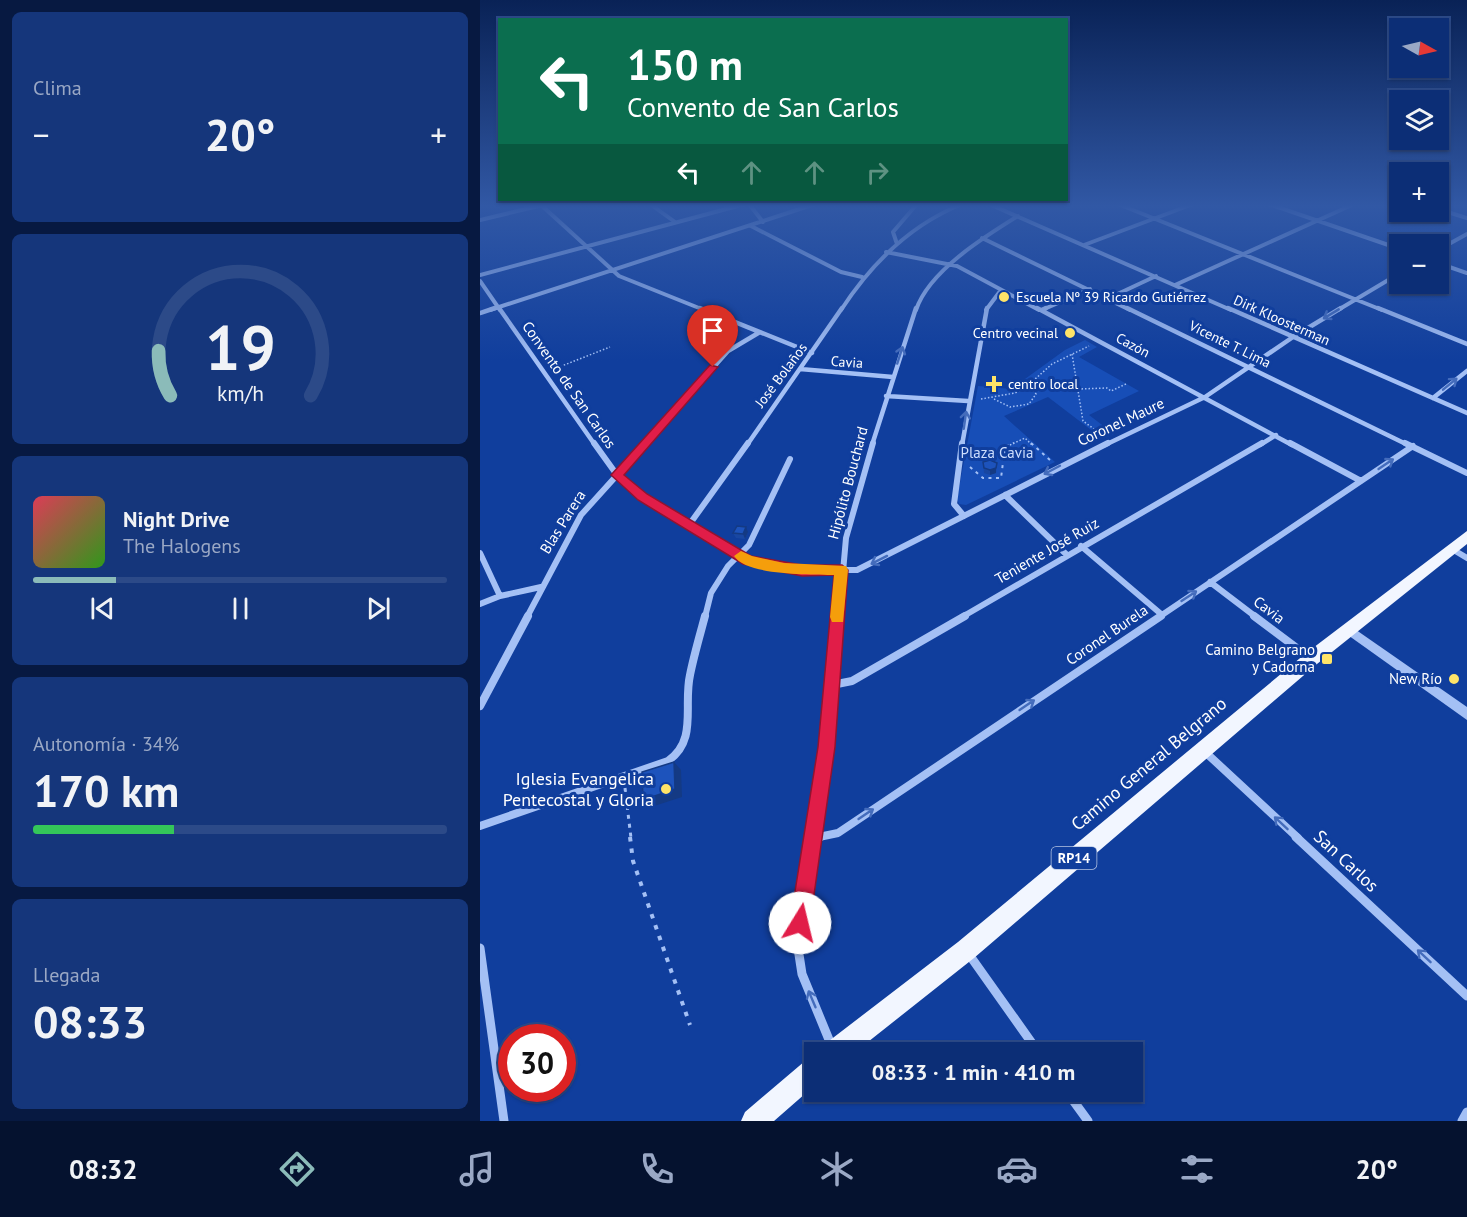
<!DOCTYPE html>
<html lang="es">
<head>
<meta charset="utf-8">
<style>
	:root { --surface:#0c2e76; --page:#15367b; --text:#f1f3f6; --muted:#9aa8c5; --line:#2c4a88; --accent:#8bbbb9 }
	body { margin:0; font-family:"PT Sans",sans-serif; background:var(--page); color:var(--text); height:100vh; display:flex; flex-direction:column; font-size:22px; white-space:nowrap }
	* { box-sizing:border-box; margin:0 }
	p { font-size:20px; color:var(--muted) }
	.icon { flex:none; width:33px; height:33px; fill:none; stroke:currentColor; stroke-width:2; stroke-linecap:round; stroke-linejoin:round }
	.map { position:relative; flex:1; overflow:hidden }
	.side { display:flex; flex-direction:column; gap:12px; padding:12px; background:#071941; width:480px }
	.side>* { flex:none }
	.guide { position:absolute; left:18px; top:18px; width:570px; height:183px; border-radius:0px; box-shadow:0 2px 4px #0004,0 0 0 2px var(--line); background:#0b6e4f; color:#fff; overflow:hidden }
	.needle { width:39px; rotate:98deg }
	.buttons { position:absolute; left:909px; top:18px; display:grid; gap:12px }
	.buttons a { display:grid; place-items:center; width:60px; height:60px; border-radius:0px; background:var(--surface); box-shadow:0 2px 4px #0004,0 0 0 2px var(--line); font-size:30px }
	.speed { position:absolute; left:18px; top:1024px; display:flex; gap:12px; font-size:30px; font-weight:700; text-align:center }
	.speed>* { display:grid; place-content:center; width:78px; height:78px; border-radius:50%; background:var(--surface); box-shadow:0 2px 4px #0004,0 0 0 2px var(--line); line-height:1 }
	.speed .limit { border:9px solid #d22; background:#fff; color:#111 }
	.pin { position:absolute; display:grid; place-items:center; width:51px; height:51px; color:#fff; margin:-62px -26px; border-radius:50% 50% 50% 0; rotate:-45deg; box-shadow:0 0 6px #0007 }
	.pin .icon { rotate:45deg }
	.me { position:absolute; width:66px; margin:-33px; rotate:9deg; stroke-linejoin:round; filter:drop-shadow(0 0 4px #0008) }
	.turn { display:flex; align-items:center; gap:21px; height:126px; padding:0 30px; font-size:27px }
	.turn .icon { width:78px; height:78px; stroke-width:2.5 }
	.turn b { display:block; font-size:42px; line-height:51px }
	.lanes { display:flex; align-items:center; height:57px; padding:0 30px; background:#0003; justify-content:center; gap:30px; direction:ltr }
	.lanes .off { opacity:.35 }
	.big { font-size:45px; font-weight:800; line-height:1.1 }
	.side .tile { flex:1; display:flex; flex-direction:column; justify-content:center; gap:9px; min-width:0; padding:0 21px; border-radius:9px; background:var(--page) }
	.side .dial { align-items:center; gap:0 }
	.dial svg { height:156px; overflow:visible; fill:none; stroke:var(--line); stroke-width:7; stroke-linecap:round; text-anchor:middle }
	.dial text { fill:var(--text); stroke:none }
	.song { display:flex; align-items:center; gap:18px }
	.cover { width:72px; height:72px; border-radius:9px; background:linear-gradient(135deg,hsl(350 70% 55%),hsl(110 70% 35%)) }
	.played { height:6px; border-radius:3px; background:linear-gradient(90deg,var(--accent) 20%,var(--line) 20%) }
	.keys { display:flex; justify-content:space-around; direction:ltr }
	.heat { display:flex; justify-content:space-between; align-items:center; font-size:33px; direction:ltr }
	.charge { height:9px; border-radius:4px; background:linear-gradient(90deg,#34c759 34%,var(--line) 0) }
	.trip { position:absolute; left:324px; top:1042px; width:339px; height:60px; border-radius:0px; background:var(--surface); box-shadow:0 2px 4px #0004,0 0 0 2px var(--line); font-weight:800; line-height:60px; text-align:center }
	.dock { display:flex; height:96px; justify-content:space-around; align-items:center; background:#05122f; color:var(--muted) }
	.dock .icon { width:42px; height:42px }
	.dock .selected { color:var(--accent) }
	.dock b { font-size:27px; color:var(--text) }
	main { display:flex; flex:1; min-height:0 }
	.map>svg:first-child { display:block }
	.green { fill:#174eb7 }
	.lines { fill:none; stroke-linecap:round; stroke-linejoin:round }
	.path-far3 { stroke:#a4c0f5; stroke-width:1.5; stroke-dasharray:1.5 2; stroke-linecap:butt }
	.path-far2 { stroke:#a4c0f5; stroke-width:2; stroke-dasharray:3 4.5; stroke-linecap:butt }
	.path-far1 { stroke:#a4c0f5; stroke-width:3; stroke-dasharray:4 5; stroke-linecap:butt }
	.path { stroke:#a4c0f5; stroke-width:4; stroke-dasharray:4.5 7; stroke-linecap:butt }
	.minor-far4 { stroke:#a4c0f5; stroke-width:4 }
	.minor-far3 { stroke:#a4c0f5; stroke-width:4.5 }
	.minor-far2 { stroke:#a4c0f5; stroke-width:6 }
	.minor-far1 { stroke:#a4c0f5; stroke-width:8 }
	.minor { stroke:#a4c0f5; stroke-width:9 }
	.tertiary { fill:#a4c0f5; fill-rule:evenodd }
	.primary { fill:#f2f6ff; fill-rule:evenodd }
	.wall { fill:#1947a2 }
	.shaded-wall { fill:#143a84 }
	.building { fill:#1d53bc; stroke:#143a84; stroke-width:1.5 }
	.oneway { stroke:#446cbc }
	.route { fill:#e11d48; stroke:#92132f; stroke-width:1.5 }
	.slow { fill:#f59e0b }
	.poi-dot { fill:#ffe468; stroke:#103e9d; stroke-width:2 }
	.labels { text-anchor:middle; stroke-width:6; stroke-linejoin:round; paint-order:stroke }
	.far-poi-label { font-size:14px; fill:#fff; stroke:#103e9d; text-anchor:start }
	.far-street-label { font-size:14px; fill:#fff; stroke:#103e9d }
	.shield { fill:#103e9d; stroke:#b7c5e2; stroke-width:1.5 }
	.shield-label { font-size:14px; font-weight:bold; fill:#fff }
	.street-label { font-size:15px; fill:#fff; stroke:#103e9d }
	.park-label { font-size:15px; fill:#cddefe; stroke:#103e9d }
	.poi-label { font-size:15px; fill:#fff; stroke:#103e9d; text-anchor:end }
	.near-street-label { font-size:18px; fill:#fff; stroke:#103e9d }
	.near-poi-label { font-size:18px; fill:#fff; stroke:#103e9d; text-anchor:end }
</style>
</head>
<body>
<main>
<section class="side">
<div class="tile"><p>Clima</p>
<div class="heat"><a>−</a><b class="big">20°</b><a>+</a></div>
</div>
<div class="tile dial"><svg viewBox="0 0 100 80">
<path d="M14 69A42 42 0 1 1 86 69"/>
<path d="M14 69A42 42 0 0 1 8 46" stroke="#8bbbb9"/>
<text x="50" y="56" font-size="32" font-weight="700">19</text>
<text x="50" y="72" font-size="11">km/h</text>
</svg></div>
<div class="tile">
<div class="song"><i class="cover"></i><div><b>Night Drive</b><p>The Halogens</p></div></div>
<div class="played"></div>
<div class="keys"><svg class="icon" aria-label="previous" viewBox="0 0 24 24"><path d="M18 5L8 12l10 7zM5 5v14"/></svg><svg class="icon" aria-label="pause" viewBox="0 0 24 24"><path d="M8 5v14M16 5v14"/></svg><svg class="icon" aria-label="next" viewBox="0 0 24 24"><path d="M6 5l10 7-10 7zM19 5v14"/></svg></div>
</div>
<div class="tile"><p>Autonomía · 34%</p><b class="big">170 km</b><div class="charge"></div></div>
<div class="tile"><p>Llegada</p><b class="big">08:33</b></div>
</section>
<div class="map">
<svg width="987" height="1121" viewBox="0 0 987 1121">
	<rect width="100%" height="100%" fill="#103e9d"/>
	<!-- green -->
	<path class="green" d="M605,340L617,347L599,357L659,391L609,415L634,434L623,439L568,397L524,416L575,462L486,505L479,504L477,499L498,386L531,389L585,350Z"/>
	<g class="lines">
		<!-- path-far3 -->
		<path class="path-far3" d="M592,354L603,421L621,434
			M74,369L130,347
			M598,389L627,388L631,391L646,384
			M501,399L535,393L545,388L572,364L609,346
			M514,399L530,407L549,404L556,394L549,385
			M530,445L545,438L552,445"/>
		<!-- path-far2 -->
		<path class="path-far2" d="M551,443L571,461
			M490,467L503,478H521L525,447L534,443"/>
		<!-- path-far1 -->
		<path class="path-far1" d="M145,788L151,838"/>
		<!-- path -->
		<path class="path" d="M150,837L153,861L210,1025"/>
		<!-- minor-far4 -->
		<path class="minor-far4" d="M60,204L139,276L224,310
			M170,204L195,222
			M269,204L283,222
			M509,204L751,310
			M638,204L902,310
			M789,204L920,249
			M958,209L987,218
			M0,220L67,204
			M271,226L361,272L382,277
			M502,238L650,310
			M417,244L413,232L437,204
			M604,245L713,204
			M958,250L987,234
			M406,252L477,266L559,310
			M958,263L987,273
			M0,275L265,204
			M0,281L20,310
			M695,285L874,204
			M629,298L676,276
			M10,310L335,204
			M361,310C391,264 430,225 482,204
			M436,310C449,271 504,237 538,216
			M506,310L521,290
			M562,310L610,289
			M858,310L920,273"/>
		<!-- minor-far3 -->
		<path class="minor-far3" d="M19,308L115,445
			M220,308L332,353
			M557,308L812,445
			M647,308L928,445
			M748,308L987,413
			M898,308L987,344
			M562,310L566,308
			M0,313L15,308
			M320,369L413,377
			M406,396L488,401
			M953,398L987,371
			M164,445L248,351L280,332
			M267,445L362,308
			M392,445L436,308
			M482,445L507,308
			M625,445L725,397L813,337L861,308
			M780,445L796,435"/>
		<!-- minor-far2 -->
		<path class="minor-far2" d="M114,443L137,475L163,497L268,561L322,570H377L628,443
			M482,443L474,504L484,516
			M810,443L881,481
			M925,443L987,473
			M525,495L587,555
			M209,525L268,443
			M601,546L681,614
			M972,549L987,558
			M0,553L20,596
			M730,582L776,617
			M0,604L20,596L61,587
			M47,617L101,515L166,443
			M225,617L231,593L248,566L269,545L310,459
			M359,617L366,538L393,443
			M482,617L782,443
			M679,617L933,446"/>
		<!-- minor-far1 -->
		<path class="minor-far1" d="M774,616L830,658
			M352,685L372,681L485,616
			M0,706L48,616
			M724,751L818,838
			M0,826L188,761C218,740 203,706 210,675C214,655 220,635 225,616
			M334,838L358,833L681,616
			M334,838L347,747L359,616"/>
		<!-- minor -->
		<path class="minor" d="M334,837L318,948L322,974L352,1047
			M816,837L987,996
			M334,838L340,837
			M0,948L24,1121
			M488,953L559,1053
			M587,1092L608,1121
			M982,1121L987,1112"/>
		<!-- tertiary -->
		<path class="tertiary" d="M869,625L987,707V720L865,633L863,630L865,627Z"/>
		<!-- primary -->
		<path class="primary" d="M987,531V544L837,664L494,958L374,1053H341L345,1044L478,942L825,654Z
			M334,1057V1086L294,1121H261L265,1112L325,1061Z"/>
	</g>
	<!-- wall -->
	<path class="wall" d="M503,462L517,463L516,473L510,475L504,473Z
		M268,532L265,539L256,538L253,533Z"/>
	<!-- shaded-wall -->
	<path class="shaded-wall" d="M516,468V473L510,475V470Z
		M266,527L268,532L265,539L263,534Z
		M194,762L201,770L202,797L171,807L163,800Z"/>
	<!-- building -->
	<path class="building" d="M510,460L517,463L516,468L510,470L504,468L503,462Z
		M257,526L266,527L263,534L253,533Z
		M194,762L195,789L163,800L162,772Z"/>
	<!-- one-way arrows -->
	<defs><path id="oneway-shaft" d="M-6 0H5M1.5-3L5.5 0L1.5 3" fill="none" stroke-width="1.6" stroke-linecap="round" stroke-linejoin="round" transform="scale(1.5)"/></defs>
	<g class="oneway">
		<use href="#oneway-shaft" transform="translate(851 314) rotate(149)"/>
		<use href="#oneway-shaft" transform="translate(420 355) rotate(-72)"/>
		<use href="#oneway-shaft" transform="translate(970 384) rotate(-39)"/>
		<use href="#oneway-shaft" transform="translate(485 420) rotate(-82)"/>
		<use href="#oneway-shaft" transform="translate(906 464) rotate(-34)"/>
		<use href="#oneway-shaft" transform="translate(572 470) rotate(152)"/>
		<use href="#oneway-shaft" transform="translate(399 560) rotate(153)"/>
		<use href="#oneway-shaft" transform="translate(709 596) rotate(-33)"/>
		<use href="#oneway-shaft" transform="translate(547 705) rotate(-34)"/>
		<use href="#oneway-shaft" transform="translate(386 814) rotate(-34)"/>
		<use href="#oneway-shaft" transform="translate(801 823) rotate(-137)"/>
		<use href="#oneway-shaft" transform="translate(944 956) rotate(-137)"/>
		<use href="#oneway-shaft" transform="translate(332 999) rotate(-113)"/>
	</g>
	<!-- sky -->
	<linearGradient id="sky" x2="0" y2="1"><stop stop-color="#092256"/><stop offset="0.57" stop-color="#3158a5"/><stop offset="1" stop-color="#3158a5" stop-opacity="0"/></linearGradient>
	<rect width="987" height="361" fill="url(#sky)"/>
	<!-- route -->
	<path class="route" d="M230,365L238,367L144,475L167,494L271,556L322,565H362L368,570L355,747L330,923L327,930L320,933L313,930L310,923L338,747L354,575L322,576L263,564L158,500L131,475Z"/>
	<!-- slow -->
	<path class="slow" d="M261,551L272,556L304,563L366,566L368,570L363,622H352L350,617L354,575C331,574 267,576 254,556Z"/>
	<!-- markers -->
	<g class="poi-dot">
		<circle cx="524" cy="297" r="6"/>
		<circle cx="590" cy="333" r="6"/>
		<path d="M511 375h6v6h6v6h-6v6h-6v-6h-6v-6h6z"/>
		<rect x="841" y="653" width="12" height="12" rx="3"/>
		<circle cx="974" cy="679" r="6"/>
		<circle cx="186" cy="789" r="6"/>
	</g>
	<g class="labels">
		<!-- far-poi labels -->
		<g class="far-poi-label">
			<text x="536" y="302">Escuela Nº 39 Ricardo Gutiérrez</text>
			<text x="578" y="338" text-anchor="end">Centro vecinal</text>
			<text x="528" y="389">centro local</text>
		</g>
		<!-- far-street labels -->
		<g class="far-street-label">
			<text transform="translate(802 320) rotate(24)" y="5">Dirk Kloosterman</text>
			<text transform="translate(750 344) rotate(26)" y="5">Vicente T. Lima</text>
			<text transform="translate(653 345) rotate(28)" y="5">Cazón</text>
			<text transform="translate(367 362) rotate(4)" y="5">Cavia</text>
			<text transform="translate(301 375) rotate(-53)" y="5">José Bolaños</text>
		</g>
		<!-- shield labels -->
		<rect class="shield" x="571.5" y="847" width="45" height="22" rx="4.5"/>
		<g class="shield-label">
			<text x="594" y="863">RP14</text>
		</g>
		<!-- street labels -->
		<g class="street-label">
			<text transform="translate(89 385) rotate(55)" y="5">Convento de San Carlos</text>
			<text transform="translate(641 422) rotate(-25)" y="5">Coronel Maure</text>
			<text transform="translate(368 483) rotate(-75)" y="5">Hipólito Bouchard</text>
			<text transform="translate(83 522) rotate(-58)" y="5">Blas Parera</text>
			<text transform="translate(567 551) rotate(-30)" y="5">Teniente José Ruiz</text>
			<text transform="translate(789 610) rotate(37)" y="5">Cavia</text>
			<text transform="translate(627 635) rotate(-34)" y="5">Coronel Burela</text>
		</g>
		<!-- park labels -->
		<g class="park-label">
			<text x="517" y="458">Plaza Cavia</text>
		</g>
		<!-- poi labels -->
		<g class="poi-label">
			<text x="835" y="655">Camino Belgrano<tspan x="835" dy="17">y Cadorna</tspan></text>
			<text x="962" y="684">New Río</text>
		</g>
		<!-- near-street labels -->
		<g class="near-street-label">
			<text transform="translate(669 764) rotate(-40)" y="6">Camino General Belgrano</text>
			<text transform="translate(866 861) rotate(43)" y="6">San Carlos</text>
		</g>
		<!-- near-poi labels -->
		<g class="near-poi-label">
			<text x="174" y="785">Iglesia Evangelica<tspan x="174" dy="21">Pentecostal y Gloria</tspan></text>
		</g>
	</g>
</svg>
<div class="buttons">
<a><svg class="needle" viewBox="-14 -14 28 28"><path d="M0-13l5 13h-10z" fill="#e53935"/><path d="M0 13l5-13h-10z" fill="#9aa8c5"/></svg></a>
<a><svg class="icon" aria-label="layers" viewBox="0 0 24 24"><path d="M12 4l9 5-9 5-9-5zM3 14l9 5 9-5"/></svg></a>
<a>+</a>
<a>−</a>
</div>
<div class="speed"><div class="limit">30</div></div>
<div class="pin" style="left:233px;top:367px;background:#d93025"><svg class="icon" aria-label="arrive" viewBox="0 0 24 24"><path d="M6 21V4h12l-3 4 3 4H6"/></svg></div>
<svg class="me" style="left:320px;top:923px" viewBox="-20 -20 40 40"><circle r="19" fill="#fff"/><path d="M0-13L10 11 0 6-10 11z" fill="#e11d48"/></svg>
<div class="trip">08:33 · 1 min · 410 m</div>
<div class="guide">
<div class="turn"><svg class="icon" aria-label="left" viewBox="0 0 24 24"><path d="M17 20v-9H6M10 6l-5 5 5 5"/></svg><div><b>150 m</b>Convento de San Carlos</div></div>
<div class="lanes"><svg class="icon" aria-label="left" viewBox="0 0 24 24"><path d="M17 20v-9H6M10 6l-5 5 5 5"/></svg><svg class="icon off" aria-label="ahead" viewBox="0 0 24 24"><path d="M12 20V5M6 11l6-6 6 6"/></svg><svg class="icon off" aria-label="ahead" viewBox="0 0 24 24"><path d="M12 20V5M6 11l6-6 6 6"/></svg><svg class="icon off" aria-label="right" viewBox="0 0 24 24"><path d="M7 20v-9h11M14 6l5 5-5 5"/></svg></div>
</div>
</div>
</main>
<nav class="dock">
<b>08:32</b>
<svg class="icon selected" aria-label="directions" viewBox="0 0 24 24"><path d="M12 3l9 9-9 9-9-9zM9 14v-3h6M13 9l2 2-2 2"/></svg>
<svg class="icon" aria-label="music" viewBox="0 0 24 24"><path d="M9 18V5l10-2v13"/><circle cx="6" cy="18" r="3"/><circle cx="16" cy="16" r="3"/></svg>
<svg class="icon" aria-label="phone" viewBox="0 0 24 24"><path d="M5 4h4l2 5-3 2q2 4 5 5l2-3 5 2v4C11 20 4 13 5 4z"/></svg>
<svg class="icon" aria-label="climate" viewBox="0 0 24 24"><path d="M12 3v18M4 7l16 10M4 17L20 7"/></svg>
<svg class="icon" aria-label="car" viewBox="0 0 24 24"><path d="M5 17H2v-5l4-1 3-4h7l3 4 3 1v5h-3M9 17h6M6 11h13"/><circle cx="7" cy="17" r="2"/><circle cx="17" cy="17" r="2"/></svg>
<svg class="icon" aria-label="filters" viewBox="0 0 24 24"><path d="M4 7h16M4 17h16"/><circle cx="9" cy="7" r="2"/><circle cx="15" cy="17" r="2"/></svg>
<b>20°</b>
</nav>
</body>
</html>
